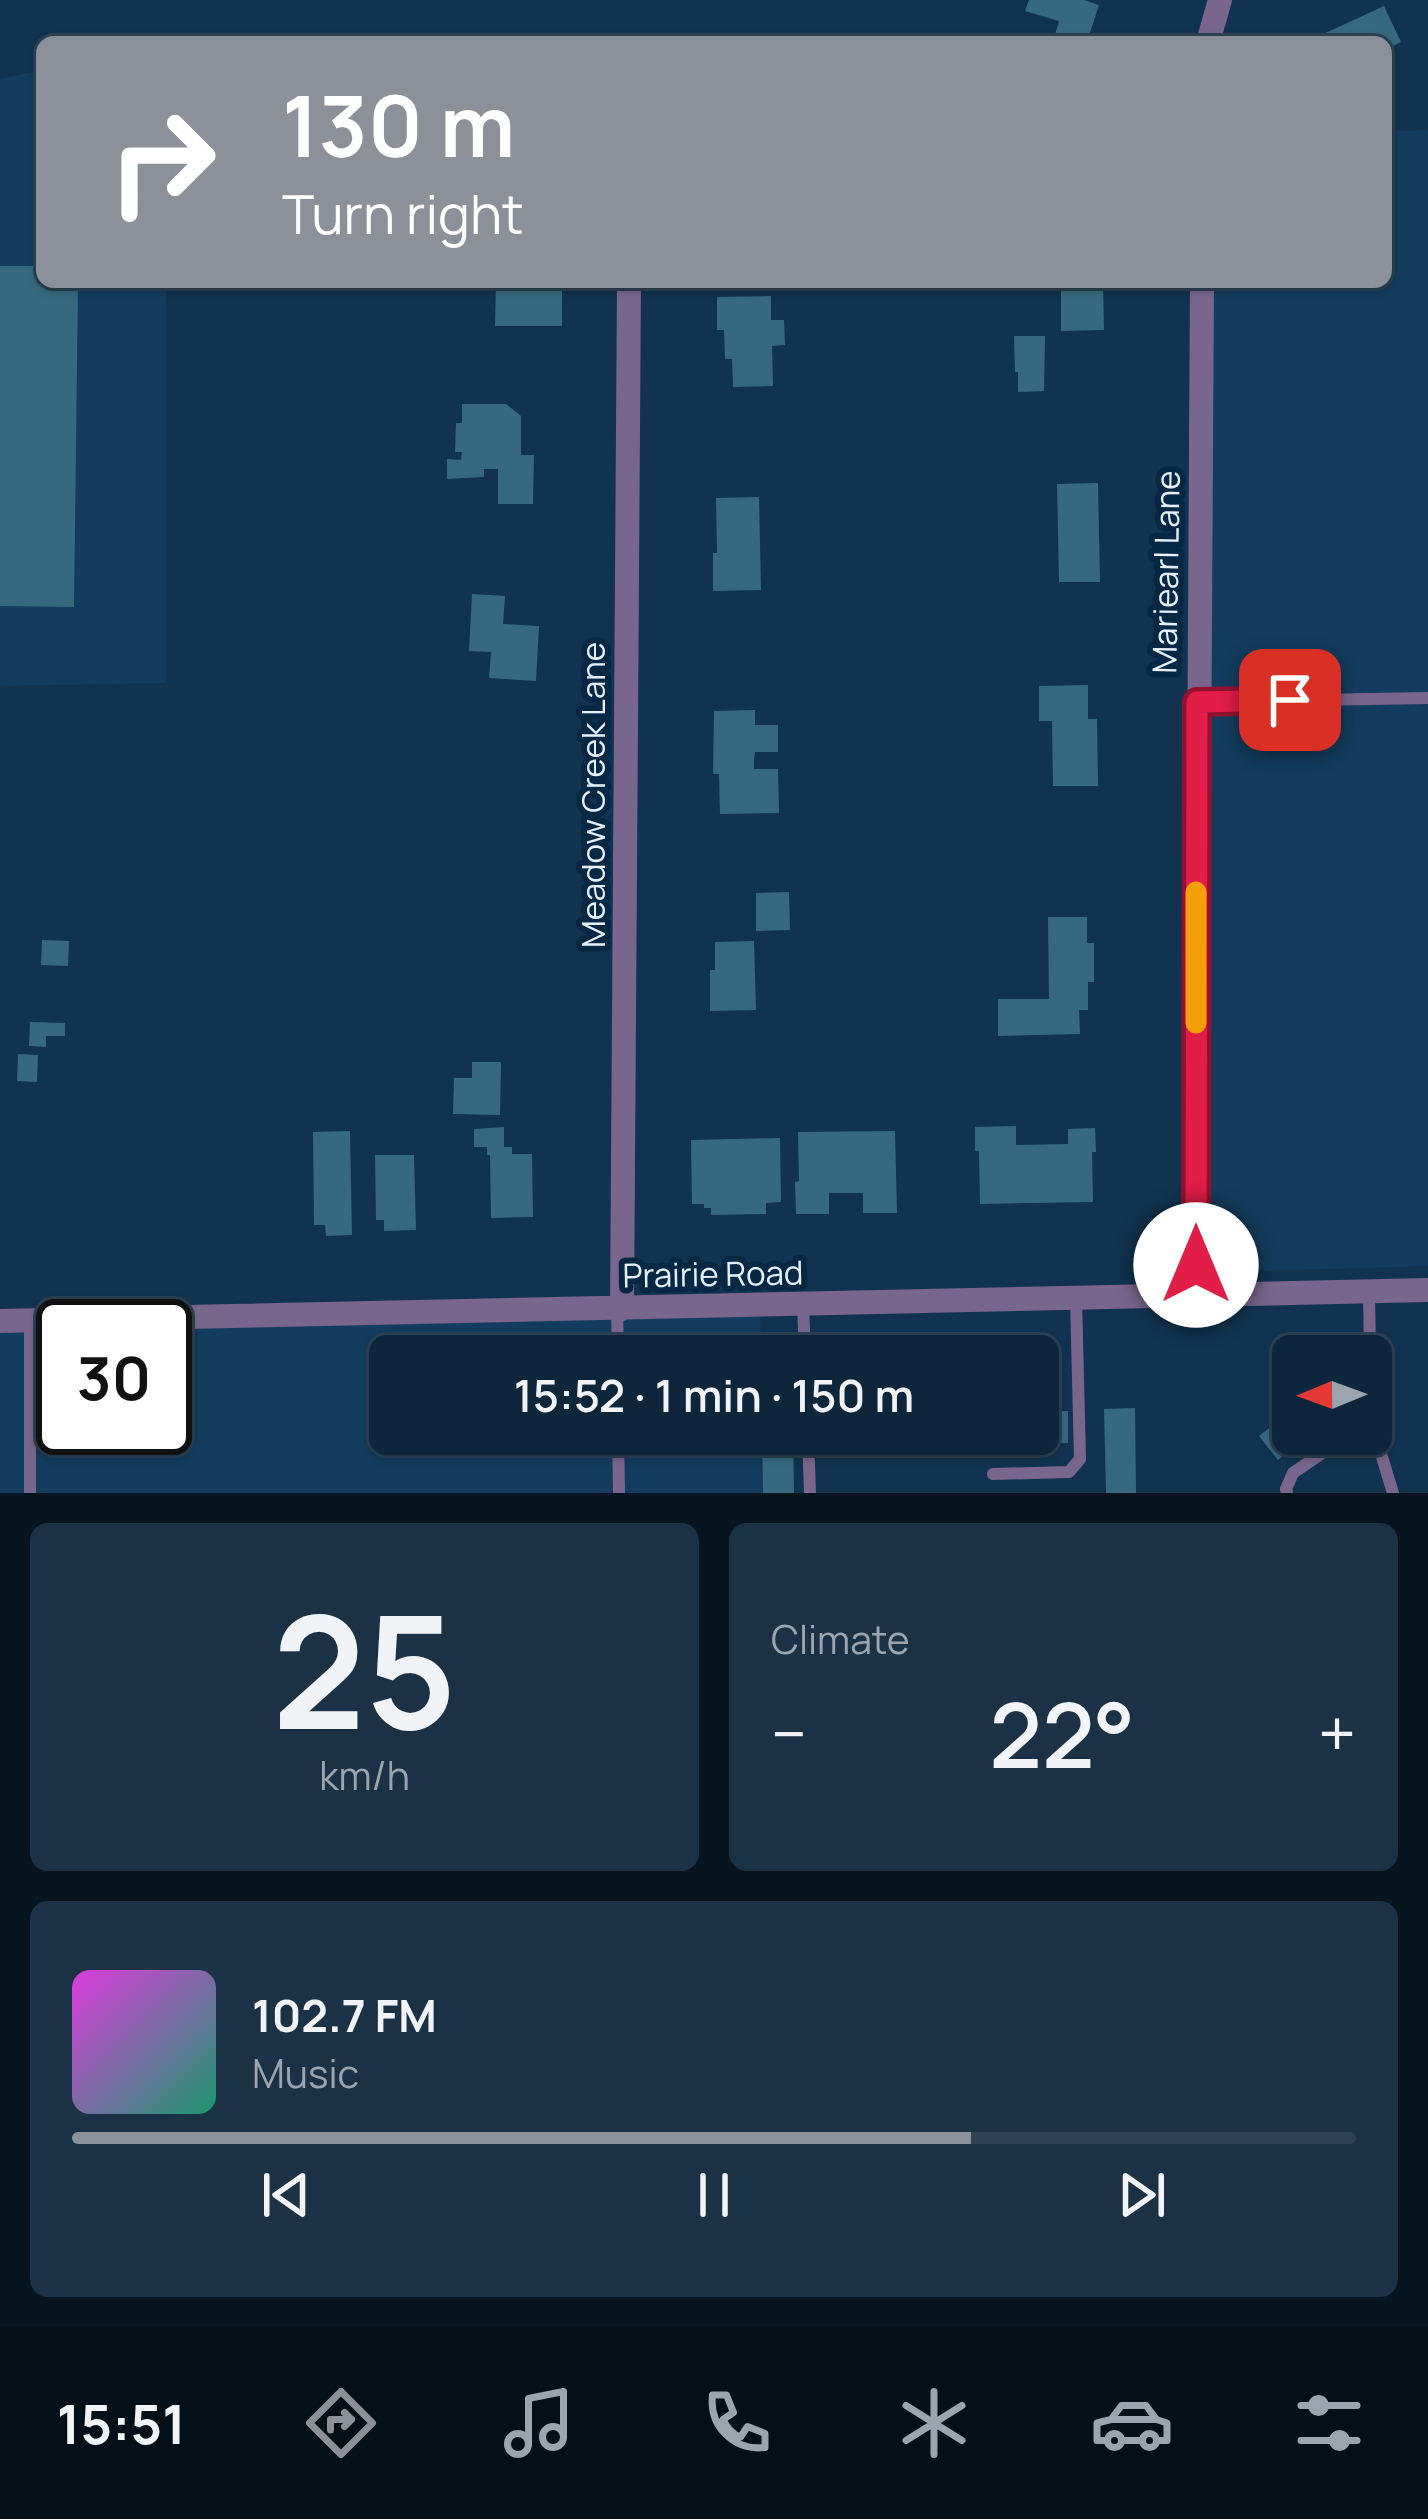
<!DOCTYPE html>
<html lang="en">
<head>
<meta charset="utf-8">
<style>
	:root { --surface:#0d263b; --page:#1b3246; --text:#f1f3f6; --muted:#9aa5af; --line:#2d4355; --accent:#8c9099 }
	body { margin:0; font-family:Manrope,sans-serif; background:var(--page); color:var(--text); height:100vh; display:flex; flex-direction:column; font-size:45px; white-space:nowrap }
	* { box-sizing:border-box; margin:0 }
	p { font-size:39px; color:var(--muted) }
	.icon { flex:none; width:66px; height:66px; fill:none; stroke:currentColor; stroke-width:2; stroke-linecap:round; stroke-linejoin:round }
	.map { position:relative; height:1493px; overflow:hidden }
	.drawer { display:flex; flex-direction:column; gap:30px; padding:30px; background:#071520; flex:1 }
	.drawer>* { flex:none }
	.hud { position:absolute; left:36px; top:36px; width:1356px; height:252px; border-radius:18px; box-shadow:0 3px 9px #0004,0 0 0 3px var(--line); background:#8c9099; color:#fff; overflow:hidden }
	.needle { width:78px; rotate:269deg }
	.controls { position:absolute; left:1272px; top:1335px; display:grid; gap:24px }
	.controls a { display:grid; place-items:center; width:120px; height:120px; border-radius:18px; background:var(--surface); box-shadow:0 3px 9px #0004,0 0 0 3px var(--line); font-size:60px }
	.speed { position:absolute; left:36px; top:1299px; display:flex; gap:24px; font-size:60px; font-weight:700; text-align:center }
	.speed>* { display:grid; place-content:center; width:156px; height:156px; border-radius:50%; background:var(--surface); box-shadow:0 3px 9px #0004,0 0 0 3px var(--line); line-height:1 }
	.speed .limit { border:6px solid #111; border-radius:18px; background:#fff; color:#111 }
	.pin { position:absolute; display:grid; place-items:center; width:102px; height:102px; color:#fff; margin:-51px; border-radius:24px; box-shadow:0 6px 18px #0006 }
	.me { position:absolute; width:132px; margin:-66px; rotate:0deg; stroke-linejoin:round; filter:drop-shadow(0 0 9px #0008) }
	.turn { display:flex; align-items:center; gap:42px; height:252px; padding:0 48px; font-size:54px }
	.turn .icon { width:156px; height:156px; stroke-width:2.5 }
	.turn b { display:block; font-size:84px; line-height:102px }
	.big { font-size:90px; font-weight:600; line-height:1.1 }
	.drawer .card { flex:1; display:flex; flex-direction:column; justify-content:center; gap:18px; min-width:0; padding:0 42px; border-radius:18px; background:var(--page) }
	.drawer .dial { align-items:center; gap:0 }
	.dial b { font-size:156px; line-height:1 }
	.song { display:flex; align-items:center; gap:36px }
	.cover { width:144px; height:144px; border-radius:18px; background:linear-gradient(135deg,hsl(300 70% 55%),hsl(160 70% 35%)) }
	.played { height:12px; border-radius:6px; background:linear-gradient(90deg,var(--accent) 70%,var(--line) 70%) }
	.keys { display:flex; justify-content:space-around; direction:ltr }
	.heat { display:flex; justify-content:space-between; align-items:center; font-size:66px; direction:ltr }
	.drawer .tiles { flex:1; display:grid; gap:30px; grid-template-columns:1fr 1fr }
	.card:last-child { grid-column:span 2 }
	.trip { position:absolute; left:369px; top:1335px; width:690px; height:120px; border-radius:18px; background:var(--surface); box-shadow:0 3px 9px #0004,0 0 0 3px var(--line); font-weight:600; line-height:120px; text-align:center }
	.tabs { display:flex; height:192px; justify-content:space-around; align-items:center; background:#050f18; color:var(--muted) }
	.tabs .icon { width:84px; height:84px }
	.tabs .current { color:var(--accent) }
	.tabs b { font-size:54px; color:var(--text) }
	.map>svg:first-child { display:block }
	.built { fill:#143c5e; fill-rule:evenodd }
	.building { fill:#37697e }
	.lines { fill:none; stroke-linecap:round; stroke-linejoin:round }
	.lane { stroke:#79668c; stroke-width:12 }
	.street { stroke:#79668c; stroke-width:24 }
	.route-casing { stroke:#92132f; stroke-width:30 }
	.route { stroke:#e11d48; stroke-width:21 }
	.slow { stroke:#f59e0b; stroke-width:21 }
	.labels { text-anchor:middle; stroke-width:12; stroke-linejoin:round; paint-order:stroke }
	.street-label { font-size:33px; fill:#e5f0fb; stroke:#062844 }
</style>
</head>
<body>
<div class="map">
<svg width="1428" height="1493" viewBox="0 0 1428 1493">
	<rect width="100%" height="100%" fill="#11334f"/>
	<!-- built -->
	<path class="built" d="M42,70V282H166V683L0,686V79Z
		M1428,130V1266L1229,1272L1215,1265L1207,1250L1212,282H1386V131Z
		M760,1306L761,1356H390V1434H762L763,1493H0V1321ZM63,1326H165V1428H63Z"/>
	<!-- building -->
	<path class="building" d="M1029,0H1084L1099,5L1087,42H1053L1059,21L1025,11Z
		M1384,6L1401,42L1386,49V42H1306Z
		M0,266H42V282H78L74,607L0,606Z
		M496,282L562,284V326H495Z
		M1061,282H1103L1104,330L1061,331Z
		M771,296V320H784L785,345L772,346L773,386L733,387L732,359H725L724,330H717V297Z
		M1014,336H1045L1044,391L1018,392V372H1015Z
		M462,404H506L521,416V455H534L533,504H498V469H484V477L447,479V459L461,460L462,452H455L456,423H462Z
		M1098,483L1100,582H1059L1057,484Z
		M759,497L761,590L713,591V553H717L716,498Z
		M472,594L505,596L503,624L539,626L536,681L489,678L491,652L469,651Z
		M1088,685V719H1097L1098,786H1053L1052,721H1039V686Z
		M755,710V725H778V752H755L754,760V769H778L779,813L720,814L719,774H713L714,711Z
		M789,892L790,930L756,931V893Z
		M1048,917H1087V943H1094V982H1088V1010H1079L1080,1034L998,1036V999H1049Z
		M42,940L69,941L68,966L41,965Z
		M754,941L756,1010L710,1011V970H715V942Z
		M30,1022L65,1023V1036H46V1047L29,1046Z
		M18,1054L38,1055L37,1082L17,1081Z
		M472,1062H501L500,1115L453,1114L454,1078H472Z
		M1016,1126V1145L1068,1144V1129L1095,1128L1096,1152H1092L1093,1202L980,1204L979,1151H975V1127Z
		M504,1127V1147H512V1154H532L533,1217L491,1218L490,1155H487V1147H474V1129Z
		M350,1131L352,1235L326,1236L325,1225H314L313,1132Z
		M895,1131L897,1213H863V1193H829V1214H796L795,1182L799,1181L798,1132Z
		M780,1138L781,1202L766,1203V1214L711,1215V1208H704V1204H692L691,1140Z
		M375,1155H414L416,1230L384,1231V1220H376Z
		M1135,1408L1136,1493H1106L1104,1409Z
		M1293,1410V1434H1311L1278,1460L1259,1436Z
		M1038,1411H1068V1443L984,1444V1434H1038Z
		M762,1434H793L794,1493H763Z"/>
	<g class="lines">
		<!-- lane -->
		<path class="lane" d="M1197,702L1428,698
			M1369,1291L1370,1356
			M803,1305L805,1356
			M617,1309L618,1356
			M1371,1421L1393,1493
			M618,1434L619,1493
			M808,1434L810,1493
			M993,1474L1069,1472L1080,1459L1076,1298
			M30,1493V1320
			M1287,1493L1286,1489L1293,1473L1350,1434"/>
		<!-- street -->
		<path class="street" d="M1208,42L1220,0
			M1196,1295L1202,282
			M622,1309L629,282
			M0,1321L1428,1290"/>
	</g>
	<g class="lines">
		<defs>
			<path id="route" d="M1196,1265L1197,702L1290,700"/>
		</defs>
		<!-- route casing -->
		<use href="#route" class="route-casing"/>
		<!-- route -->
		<use href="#route" class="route"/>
		<!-- slow -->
		<path class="slow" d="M1196,1023V892"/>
	</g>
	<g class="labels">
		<!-- street labels -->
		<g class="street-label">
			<text transform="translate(1166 572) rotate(-89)" y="12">Mariearl Lane</text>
			<text transform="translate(593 795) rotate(-90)" y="12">Meadow Creek Lane</text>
			<text transform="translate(713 1274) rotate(-1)" y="12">Prairie Road</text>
		</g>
	</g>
</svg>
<div class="controls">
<a><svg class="needle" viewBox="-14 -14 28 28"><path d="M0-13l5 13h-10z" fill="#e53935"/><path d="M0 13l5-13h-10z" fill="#9aa5af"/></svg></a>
</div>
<div class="speed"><div class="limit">30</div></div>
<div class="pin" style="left:1290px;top:700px;background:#d93025"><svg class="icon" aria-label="arrive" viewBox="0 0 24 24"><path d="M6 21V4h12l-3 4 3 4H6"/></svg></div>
<svg class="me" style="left:1196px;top:1265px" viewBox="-20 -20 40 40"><circle r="19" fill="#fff"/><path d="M0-13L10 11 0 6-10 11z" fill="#e11d48"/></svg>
<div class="trip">15:52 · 1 min · 150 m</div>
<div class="hud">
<div class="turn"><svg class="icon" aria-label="right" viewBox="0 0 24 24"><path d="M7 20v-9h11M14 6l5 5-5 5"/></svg><div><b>130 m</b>Turn right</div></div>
</div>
</div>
<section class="drawer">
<div class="tiles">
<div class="card dial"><b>25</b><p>km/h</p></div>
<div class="card"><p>Climate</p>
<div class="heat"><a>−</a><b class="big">22°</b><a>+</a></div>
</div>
<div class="card">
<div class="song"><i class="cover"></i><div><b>102.7 FM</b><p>Music</p></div></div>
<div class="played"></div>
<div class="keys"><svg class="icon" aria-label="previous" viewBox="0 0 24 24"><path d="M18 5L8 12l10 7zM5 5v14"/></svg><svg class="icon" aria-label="pause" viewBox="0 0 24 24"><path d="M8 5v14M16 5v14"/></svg><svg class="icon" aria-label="next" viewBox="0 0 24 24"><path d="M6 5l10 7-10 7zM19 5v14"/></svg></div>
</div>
</div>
</section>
<nav class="tabs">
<b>15:51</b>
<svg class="icon current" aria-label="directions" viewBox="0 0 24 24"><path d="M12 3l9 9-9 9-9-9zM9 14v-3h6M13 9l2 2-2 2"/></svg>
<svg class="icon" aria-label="music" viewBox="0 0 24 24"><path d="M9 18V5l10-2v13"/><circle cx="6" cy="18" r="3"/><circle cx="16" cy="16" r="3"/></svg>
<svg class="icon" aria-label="phone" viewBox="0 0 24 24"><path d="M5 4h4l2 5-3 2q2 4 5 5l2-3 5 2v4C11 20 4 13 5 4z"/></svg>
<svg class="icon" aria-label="climate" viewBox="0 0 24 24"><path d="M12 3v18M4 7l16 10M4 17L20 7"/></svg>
<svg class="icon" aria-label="car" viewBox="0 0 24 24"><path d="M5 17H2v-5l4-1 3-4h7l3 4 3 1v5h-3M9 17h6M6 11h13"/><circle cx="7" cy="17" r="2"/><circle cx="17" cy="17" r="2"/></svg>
<svg class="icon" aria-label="filters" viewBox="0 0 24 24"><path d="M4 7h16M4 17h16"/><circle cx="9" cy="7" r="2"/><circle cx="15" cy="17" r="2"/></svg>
</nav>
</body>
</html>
